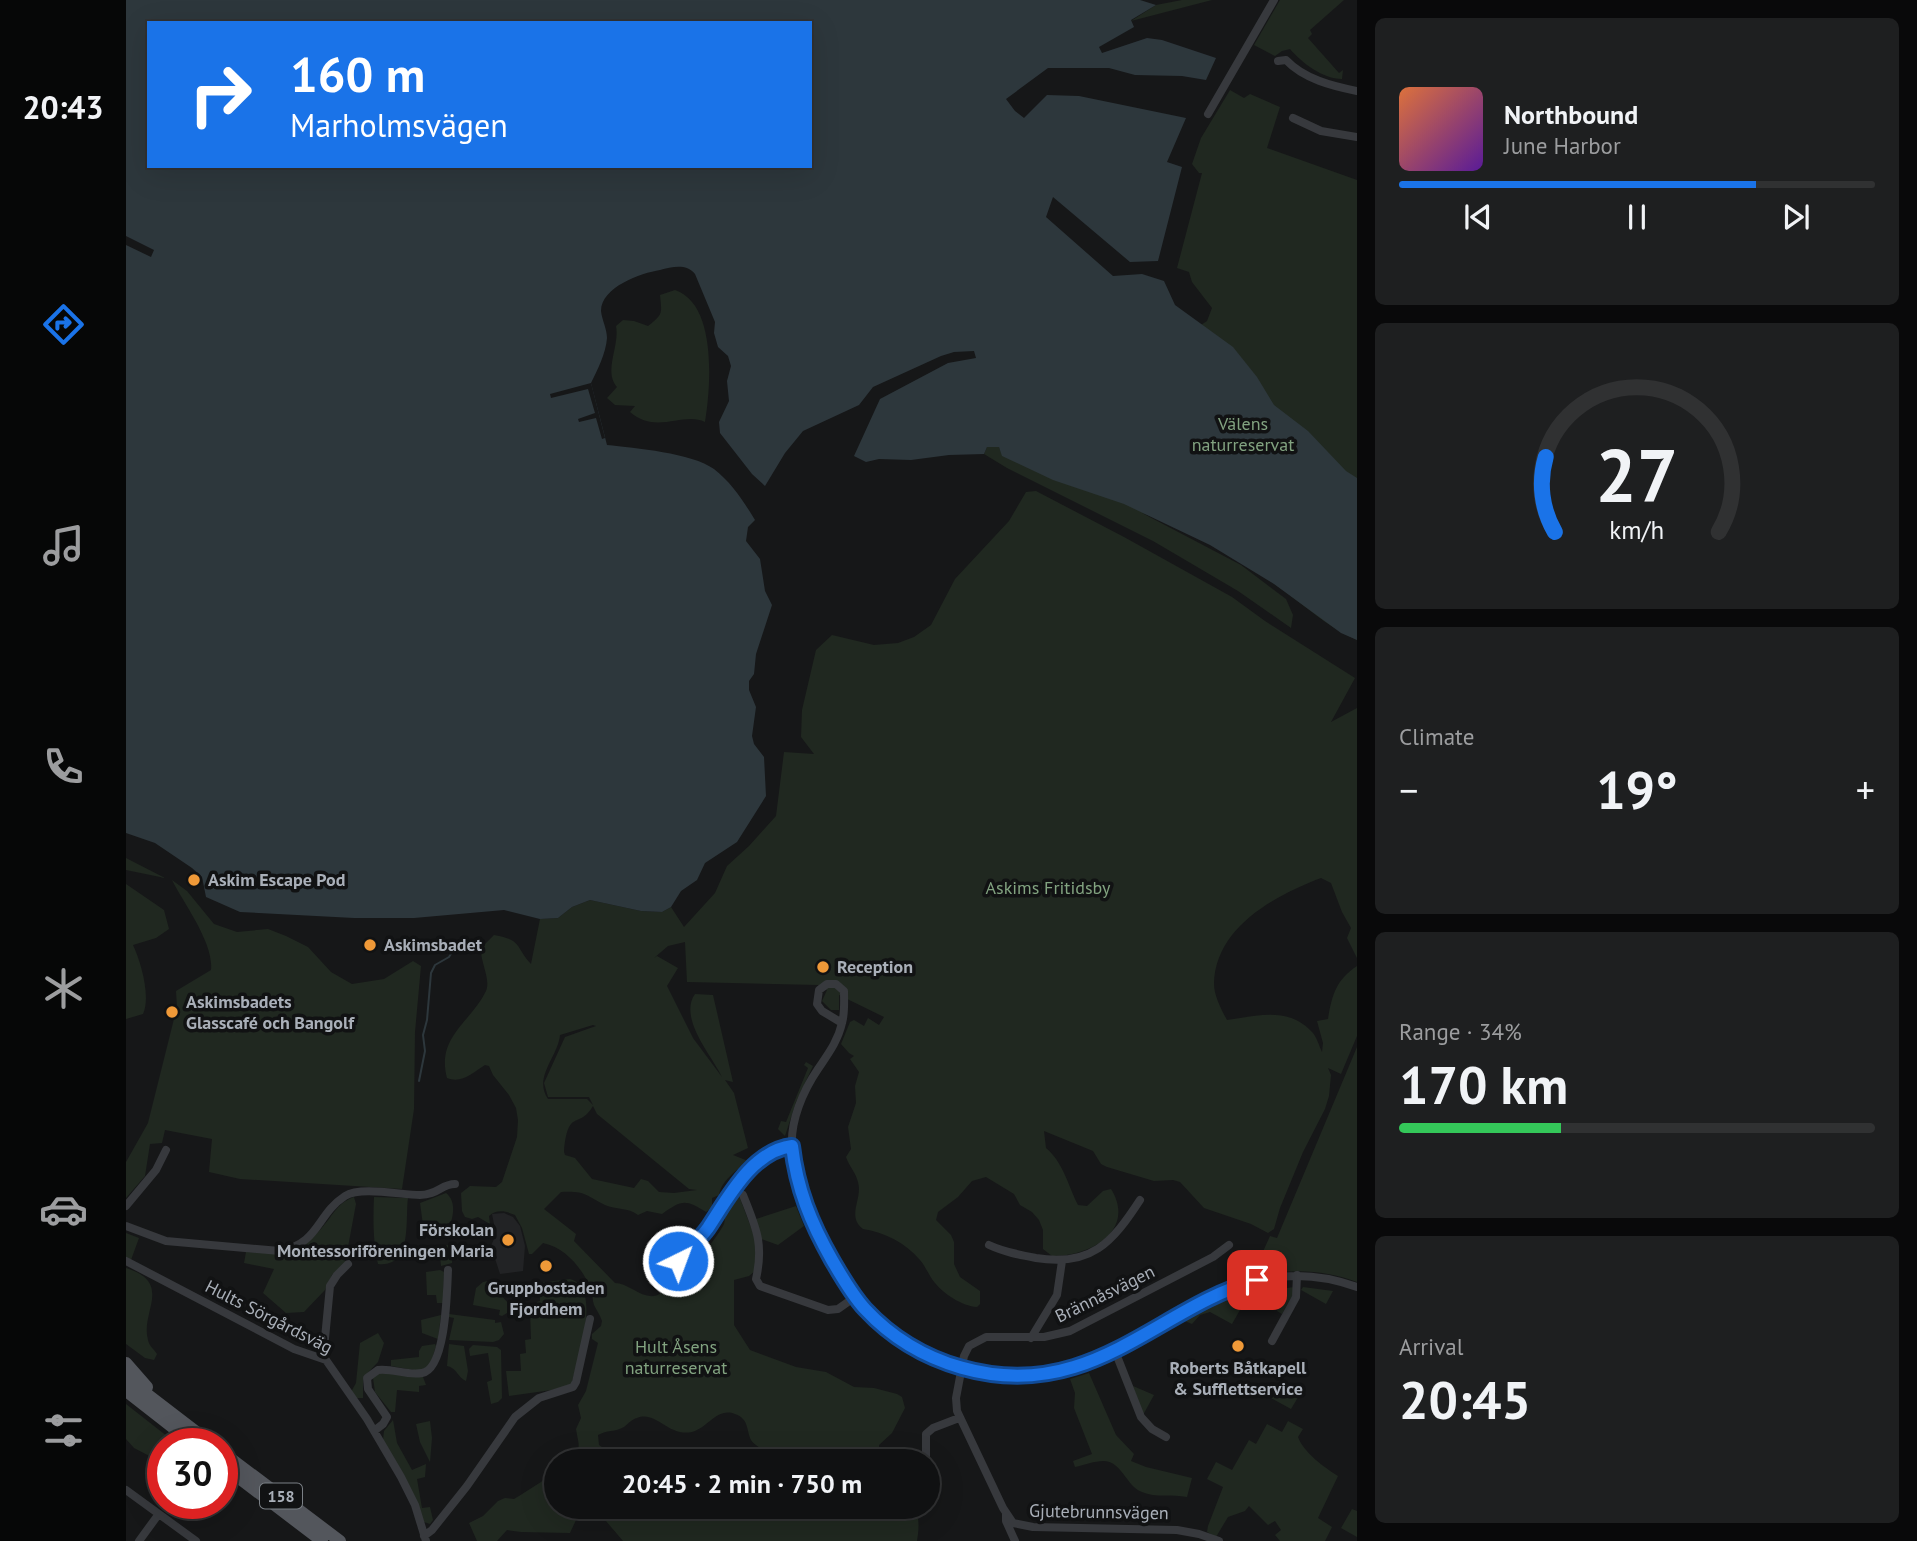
<!DOCTYPE html>
<html lang="en">
<head>
<meta charset="utf-8">
<style>
	:root { --surface:#101112; --page:#1e1f20; --text:#f1f3f6; --muted:#9c9d9f; --line:#303132; --accent:#1a73e8 }
	body { margin:0; font-family:"PT Sans",sans-serif; background:var(--page); color:var(--text); height:100vh; display:flex; flex-direction:column; font-size:26px; white-space:nowrap }
	* { box-sizing:border-box; margin:0 }
	p { font-size:23px; color:var(--muted) }
	.icon { flex:none; width:38px; height:38px; fill:none; stroke:currentColor; stroke-width:2; stroke-linecap:round; stroke-linejoin:round }
	.map { position:relative; flex:1; overflow:hidden }
	.side { display:flex; flex-direction:column; gap:18px; padding:18px; background:#09090a; width:560px }
	.side>* { flex:none }
	.top-card { position:absolute; left:21px; top:21px; width:665px; height:147px; border-radius:0px; box-shadow:0 7px 28px #0002,0 0 0 2px var(--line); background:#1a73e8; color:#fff; overflow:hidden }
	.speed { position:absolute; left:21px; top:1428px; display:flex; gap:14px; font-size:35px; font-weight:700; text-align:center }
	.speed>* { display:grid; place-content:center; width:91px; height:91px; border-radius:50%; background:var(--surface); box-shadow:0 7px 28px #0002,0 0 0 2px var(--line); line-height:1 }
	.speed .limit { border:10px solid #d22; background:#fff; color:#111 }
	.pin { position:absolute; display:grid; place-items:center; width:60px; height:60px; color:#fff; margin:-30px; border-radius:14px; box-shadow:0 4px 10px #0006 }
	.me { position:absolute; width:77px; margin:-38px; rotate:42deg; stroke-linejoin:round; filter:drop-shadow(0 0 5px #0008) }
	.turn { display:flex; align-items:center; gap:24px; height:147px; padding:0 28px; font-size:32px }
	.turn .icon { width:91px; height:91px; stroke-width:2.5 }
	.turn b { display:block; font-size:49px; line-height:60px }
	.big { font-size:52px; font-weight:800; line-height:1.1 }
	.side .widget { flex:1; display:flex; flex-direction:column; justify-content:center; gap:10px; min-width:0; padding:0 24px; border-radius:10px; background:var(--page) }
	.side .dial { align-items:center; gap:0 }
	.dial svg { height:182px; overflow:visible; fill:none; stroke:var(--line); stroke-width:7; stroke-linecap:round; text-anchor:middle }
	.dial text { fill:var(--text); stroke:none }
	.song { display:flex; align-items:center; gap:21px }
	.cover { width:84px; height:84px; border-radius:10px; background:linear-gradient(135deg,hsl(20 70% 55%),hsl(270 70% 35%)) }
	.played { height:7px; border-radius:4px; background:linear-gradient(90deg,var(--accent) 75%,var(--line) 75%) }
	.keys { display:flex; justify-content:space-around; direction:ltr }
	.heat { display:flex; justify-content:space-between; align-items:center; font-size:38px; direction:ltr }
	.charge { height:10px; border-radius:5px; background:linear-gradient(90deg,#34c759 34%,var(--line) 0) }
	.trip { position:absolute; left:418px; top:1449px; width:396px; height:70px; border-radius:35px; background:var(--surface); box-shadow:0 7px 28px #0002,0 0 0 2px var(--line); font-weight:800; line-height:70px; text-align:center }
	main { display:flex; flex:1; min-height:0 }
	.dock { display:flex; flex-direction:column; width:126px; justify-content:space-around; align-items:center; background:#060707; color:var(--muted) }
	.dock .icon { width:49px; height:49px }
	.dock .selected { color:var(--accent) }
	.dock b { font-size:32px; color:var(--text) }
	.map>svg:first-child { display:block }
	.built { fill:#222325 }
	.green { fill:#202820; fill-rule:evenodd }
	.water { fill:#2d373c; fill-rule:evenodd }
	.pier { fill:#161718 }
	.lines { fill:none; stroke-linecap:round; stroke-linejoin:round }
	.stream { stroke:#2d373c; stroke-width:2 }
	.street { stroke:#37393d; stroke-width:8 }
	.primary { stroke:#53565c; stroke-width:12 }
	.route-casing { stroke:#114b97; stroke-width:18 }
	.route { stroke:#1a73e8; stroke-width:12 }
	.poi-dot { fill:#ef9938; stroke:#111213; stroke-width:2.5 }
	.labels { text-anchor:middle; stroke-width:7; stroke-linejoin:round; paint-order:stroke }
	.shield { fill:#111213; stroke:#7b8086; stroke-width:2 }
	.shield-label { font-size:16px; font-weight:bold; fill:#a9afb8 }
	.park-label { font-size:18px; fill:#82a380; stroke:#111213 }
	.poi-label { font-size:18px; font-weight:bold; fill:#a9afb8; stroke:#111213; text-anchor:start }
	.street-label { font-size:18px; fill:#a9afb8; stroke:#111213 }
</style>
</head>
<body>
<main>
<nav class="dock">
<b>20:43</b>
<svg class="icon selected" aria-label="directions" viewBox="0 0 24 24"><path d="M12 3l9 9-9 9-9-9zM9 14v-3h6M13 9l2 2-2 2"/></svg>
<svg class="icon" aria-label="music" viewBox="0 0 24 24"><path d="M9 18V5l10-2v13"/><circle cx="6" cy="18" r="3"/><circle cx="16" cy="16" r="3"/></svg>
<svg class="icon" aria-label="phone" viewBox="0 0 24 24"><path d="M5 4h4l2 5-3 2q2 4 5 5l2-3 5 2v4C11 20 4 13 5 4z"/></svg>
<svg class="icon" aria-label="climate" viewBox="0 0 24 24"><path d="M12 3v18M4 7l16 10M4 17L20 7"/></svg>
<svg class="icon" aria-label="car" viewBox="0 0 24 24"><path d="M5 17H2v-5l4-1 3-4h7l3 4 3 1v5h-3M9 17h6M6 11h13"/><circle cx="7" cy="17" r="2"/><circle cx="17" cy="17" r="2"/></svg>
<svg class="icon" aria-label="filters" viewBox="0 0 24 24"><path d="M4 7h16M4 17h16"/><circle cx="9" cy="7" r="2"/><circle cx="15" cy="17" r="2"/></svg>
</nav>
<div class="map">
<svg width="1231" height="1541" viewBox="0 0 1231 1541">
	<rect width="100%" height="100%" fill="#161718"/>
	<!-- built -->
	<path class="built" d="M378,1213L387,1217L394,1226L399,1246L397,1271L374,1274L365,1246L370,1234L366,1214Z"/>
	<!-- green -->
	<path class="green" d="M1056,0H1086L1005,21L1030,5Z
		M1154,0H1218L1184,30L1186,34L1182,38L1213,73L1217,70L1216,79C1197,79 1176,63 1164,49L1156,51L1149,56L1128,45Z
		M1104,90L1118,98L1124,94L1154,107L1141,148L1231,180V640C1201,627 1177,604 1150,585C1110,557 1062,529 1016,513L1115,565L1160,599L1167,615L1165,628L1112,591L1027,541L881,468L858,454L861,447H873L877,456L1081,321L1086,308L1066,282L1063,272L1051,268L1076,173H1073L1066,164L1075,138Z
		M549,290C591,304 585,386 579,422C558,411 530,435 504,412L509,406L489,405L481,398L491,387C477,371 494,346 490,326L497,320L508,321L522,326C537,314 536,314 534,295Z
		M910,491L998,537L1106,597L1139,621L1229,678L1205,722L1231,708V958L1221,938L1225,928L1216,912L1205,883L1195,878C1150,895 1089,927 1088,984C1088,995 1095,1009 1101,1020C1131,1016 1162,1006 1186,1032C1191,1037 1193,1046 1196,1052L1197,1043L1191,1021L1202,1019C1206,995 1210,980 1231,966V1036L1215,1074L1202,1068L1205,1075L1203,1096L1199,1109L1177,1152L1154,1208L1148,1229L1142,1233L1125,1224L1078,1208L1054,1182L1047,1180L1028,1181L981,1167L975,1164L967,1151L918,1131L920,1148C937,1162 942,1185 952,1205L961,1206L977,1191L985,1189C1011,1231 963,1257 926,1256L917,1249V1230L913,1220L906,1212L894,1205L888,1194L860,1177L846,1181L832,1197L812,1212L810,1220L825,1235L828,1242V1264L834,1277L854,1291V1304L851,1307C836,1306 818,1294 809,1283C803,1276 800,1267 794,1260C780,1243 758,1232 737,1229C720,1216 737,1199 732,1182C730,1173 723,1166 720,1157L725,1149L722,1127L730,1103L729,1086L733,1072L724,1059L728,1056L723,1053L715,1044L724,1022L728,1020L738,1026L742,1018L753,1025L758,1017L713,995V1010H705L696,1001L701,990L692,985L561,982L559,942L542,946L528,958L531,956L552,968L541,986L567,1038L596,1077C586,1056 552,1018 569,994L587,995L607,1082L599,1080L608,1093L622,1148L607,1155L622,1161C611,1170 595,1181 593,1195L586,1198V1208L580,1212C559,1199 556,1200 536,1214L521,1211L512,1215C502,1207 490,1210 479,1205C458,1195 461,1191 435,1192L418,1209L450,1234L448,1241L489,1283C504,1283 520,1304 535,1293C546,1285 547,1278 560,1273L561,1269C572,1261 592,1236 598,1224C599,1220 599,1216 600,1213C602,1206 609,1199 612,1193L632,1246L629,1271L623,1276L608,1280V1325L624,1350L670,1367L700,1372L728,1387L748,1388L771,1394L776,1397L779,1408L766,1433L753,1445V1461H642L641,1454C637,1449 628,1445 625,1440C620,1429 623,1419 609,1414C591,1407 582,1428 566,1432C542,1437 530,1410 511,1418C506,1419 502,1424 498,1427C489,1432 481,1430 472,1435L473,1445L482,1451L489,1461H440C457,1448 453,1448 450,1429L455,1418L452,1405L460,1391L472,1343L466,1339V1334L475,1326L476,1321C474,1315 471,1311 468,1305C466,1300 467,1294 465,1289C456,1268 440,1248 417,1243L406,1254H403L396,1228L389,1215C380,1211 371,1209 363,1216L364,1224L352,1217L346,1219L339,1217L336,1211L335,1193L344,1186L370,1187L376,1182L391,1137L392,1120L390,1108L383,1095L367,1075L363,1066L359,1065C346,1073 336,1084 321,1078C310,1037 345,1022 360,991C365,979 354,962 355,948L368,935C397,940 389,947 405,964L414,919L432,918L446,907L464,900L515,911L536,912L545,907L558,927L589,893L601,866L623,846L650,816L658,752L688,754L675,737L676,710L690,650L706,635L748,645L772,643L788,637L805,625L829,579L883,521L900,492ZM467,1025L470,1026L439,1037L418,1083L422,1097H463L467,1105L461,1099H422C407,1077 432,1057 434,1035ZM467,1106L471,1114L563,1189L571,1190L548,1193L533,1192L522,1181L515,1179L508,1188L466,1179L449,1158L439,1155L438,1152C442,1107 453,1130 467,1106Z
		M0,858L39,878L0,870Z
		M46,880L61,891L88,924L111,932L142,929L160,936L182,947L205,972L226,984L258,979L287,961L295,966L289,1032L288,1109L276,1189L114,1179L83,1172L86,1139L39,1130L36,1143L24,1144L19,1176L0,1198V1162L22,1123L51,1007L50,991L85,970C88,943 58,904 46,880Z
		M0,884L38,910L43,929L30,938L7,945C15,962 25,997 17,1014L0,1019Z
		M1231,1047V1282C1197,1269 1160,1268 1125,1278L1144,1236L1151,1238Z
		M680,1062L687,1066L670,1102L659,1136L652,1129L655,1121L660,1122L682,1068L678,1065Z
		M320,1193C329,1200 328,1212 325,1222L307,1231L301,1230L297,1225L294,1203Z
		M228,1197L230,1204L219,1263L206,1275L199,1290L178,1312L160,1313L137,1293L148,1269L118,1263L120,1252C164,1254 174,1256 203,1219C210,1209 216,1201 228,1197Z
		M248,1197L282,1198C279,1220 287,1268 252,1264C247,1243 247,1219 248,1197Z
		M670,1206L678,1226L652,1245L635,1239L630,1219Z
		M0,1233L13,1238L5,1260L0,1257Z
		M322,1245L327,1250L326,1263L315,1266L313,1247Z
		M0,1268C48,1283 14,1312 22,1340C23,1346 28,1349 31,1354L28,1360L19,1358L0,1344Z
		M314,1270L318,1272L317,1303H311L310,1295H301L300,1272Z
		M371,1279L373,1293L383,1304L381,1313L376,1316L373,1315L374,1310L347,1305L350,1288L357,1282Z
		M444,1279C477,1288 451,1359 446,1383L440,1388L383,1396L380,1371H395L394,1354L400,1353L399,1340L405,1339L404,1311L411,1310V1302L414,1301L413,1283Z
		M1159,1280L1161,1288L1168,1287L1169,1291L1156,1314L1151,1311L1153,1304L1137,1295L1133,1296L1124,1305L1118,1303L1106,1324L1084,1312L1074,1315L1066,1324L1054,1319L1091,1298L1124,1285Z
		M1177,1287L1207,1291L1200,1304L1175,1290Z
		M323,1314L369,1320V1323L375,1322L378,1334L373,1340L367,1342L323,1340L328,1318L323,1317Z
		M315,1315L312,1339L296,1333L295,1320Z
		M252,1333L258,1343L252,1362L237,1378V1398H229L225,1392L230,1383L234,1343Z
		M309,1344L310,1346L304,1366L293,1371L265,1366V1360L293,1357V1351L296,1346Z
		M323,1344L338,1346L342,1371L340,1381C332,1378 331,1368 321,1366Z
		M347,1345L371,1347L375,1350L376,1398L372,1402L365,1404L361,1382L366,1380L362,1353L344,1356L343,1349Z
		M982,1357L988,1358C952,1377 914,1384 875,1382L952,1370Z
		M254,1372L297,1377L300,1385L293,1386V1392L271,1390L269,1412H265L249,1392L247,1378Z
		M963,1373L990,1435L1008,1454L1005,1461L1020,1467L1066,1478L1061,1497C1047,1494 1029,1498 1016,1492C1000,1486 996,1461 977,1461C969,1461 958,1465 949,1467L947,1461L966,1454L948,1408L949,1393L944,1379Z
		M1150,1384L1166,1392L1170,1385L1177,1389L1165,1409L1143,1397Z
		M1007,1386L1028,1395L1017,1415Z
		M0,1404L51,1444H37V1463L8,1448L0,1439Z
		M267,1420L271,1443L286,1470L300,1464L299,1477L291,1479L296,1508L304,1507L307,1520L304,1524L298,1522L257,1440L258,1431Z
		M304,1421L306,1438L304,1462L294,1442L290,1424Z
		M1162,1421L1177,1429L1172,1437C1178,1453 1198,1467 1212,1476L1192,1518L1206,1527L1199,1541H1154L1149,1535L1155,1530L1149,1521L1142,1525L1123,1506L1119,1511L1102,1517L1090,1537L1081,1532L1082,1526L1097,1487L1081,1479L1090,1462L1106,1470L1123,1440L1130,1444L1141,1424L1156,1432Z
		M430,1467V1507H456L444,1533L395,1532L381,1530L371,1541H351L343,1523L357,1516L372,1501L379,1498L388,1499L393,1496L415,1482Z
		M468,1507H788C794,1518 793,1529 791,1541H497Z
		M1226,1509L1231,1511V1537L1215,1528Z"/>
	<!-- water -->
	<path class="water" d="M0,0H1014L1030,5L1005,20L1008,27L973,47L976,53L1021,38L1036,40L1090,58L1080,80L1056,76L1009,75L983,68H922L880,99L889,111L898,118L921,95L953,96L1060,118L1041,162L1056,167L1032,261L1004,262L927,197L920,217L987,276L1016,274L1038,281L1049,305L1107,347L1131,377L1148,405L1182,431L1220,471L1231,478V640L1215,633L1148,584L1084,545L998,504L927,480L876,456L873,447H861L858,454L823,455L785,460L753,459L740,462L728,456L754,399L822,363L850,358L848,351L828,352L815,356L747,387L733,405L677,431L659,453L639,486L626,474L594,433L593,422L603,401L601,381L605,366L602,356L592,347L588,333L589,322L569,274C560,263 546,267 534,270C515,273 475,287 475,311C476,320 481,329 481,338C480,353 471,371 465,383L481,445C509,448 566,453 588,469C606,483 618,502 629,520L622,527L620,541L634,559L639,591L646,605L630,654L628,674L623,681V690L630,707L626,736L628,744L638,757L640,796L611,842L579,863L571,880L555,891L545,907L536,912L515,911L464,900L446,907L432,918L414,919L378,910L288,918H228L114,912L80,897L76,877L66,868L29,843L0,833V245L25,257L28,250L0,236ZM23,23H684V166H23Z"/>
	<!-- pier -->
	<path class="pier" d="M465,383L479,438L476,439L470,418L453,422L452,419L469,413L462,389L425,398L424,394Z"/>
	<g class="lines">
		<!-- stream -->
		<path class="stream" d="M293,1081L299,1051L297,1035L301,1020L305,973L309,965L323,957L326,952"/>
		<!-- street -->
		<path class="street" d="M1152,61L1160,60C1178,79 1206,86 1231,91
			M1082,114L1148,0
			M1167,118L1195,131L1231,137
			M716,1023L696,1011L691,1004L693,990L701,984H710L718,991C718,1001 719,1013 716,1023C712,1041 702,1054 692,1069C677,1091 664,1121 666,1148C670,1201 696,1245 724,1288C746,1323 779,1348 817,1362C860,1378 908,1381 952,1366C1050,1332 1116,1245 1231,1287
			M617,1195C630,1228 638,1243 630,1279L634,1286L702,1310L712,1309L729,1297
			M0,1206L30,1170L40,1150
			M0,1226L40,1241L154,1251C194,1243 190,1215 219,1196C235,1186 275,1195 294,1195C312,1195 315,1184 329,1184
			M863,1245C878,1252 894,1255 910,1258C965,1267 986,1243 1014,1200
			M0,1261L168,1349L200,1360L241,1419L275,1477L289,1505L300,1541
			M524 1272a6 6 0 1 1 12 0a6 6 0 1 1-12 0Z
			M535,1269L549,1264L568,1245L613,1181L649,1149L666,1146
			M905,1338L931,1295L936,1261
			M1146,1341L1170,1297L1171,1275
			M989,1351L1015,1417L1026,1429L1040,1437
			M197,1359L204,1286L211,1275L222,1264
			M248,1431L257,1424L261,1417L242,1389L241,1378L252,1370C267,1368 281,1376 296,1373C320,1369 321,1292 322,1270
			M800,1461V1434L807,1428L833,1418
			M0,1490L70,1541
			M880,1514V1521L889,1541
			M298,1536L306,1530L341,1486L389,1417L413,1398L447,1387L450,1382L464,1319
			M13,1541L32,1515
			M1093,1541L1073,1534L1051,1530L907,1527L887,1523L877,1508L831,1411L830,1398L838,1356L843,1346L860,1337H918L944,1331L1087,1257L1103,1245"/>
		<!-- primary -->
		<path class="primary" d="M0,1363L21,1387
			M0,1378L86,1444
			M0,1391L68,1444
			M96,1452L214,1541
			M96,1465L196,1541"/>
	</g>
	<g class="lines">
		<defs>
			<path id="route" d="M552,1261C563,1250 573,1240 582,1228C602,1198 626,1151 666,1146C671,1189 685,1223 706,1260C716,1277 726,1295 739,1309C791,1365 874,1390 948,1367C1013,1347 1065,1298 1131,1280"/>
		</defs>
		<!-- route casing -->
		<use href="#route" class="route-casing"/>
		<!-- route -->
		<use href="#route" class="route"/>
	</g>
	<!-- markers -->
	<g class="poi-dot">
		<circle cx="68" cy="880" r="7"/>
		<circle cx="244" cy="945" r="7"/>
		<circle cx="697" cy="967" r="7"/>
		<circle cx="46" cy="1012" r="7"/>
		<circle cx="382" cy="1240" r="7"/>
		<circle cx="420" cy="1266" r="7"/>
		<circle cx="1112" cy="1346" r="7"/>
	</g>
	<g class="labels">
		<!-- shield labels -->
		<rect class="shield" x="134" y="1483.5" width="42" height="25" rx="5"/>
		<g class="shield-label">
			<text x="155" y="1502">158</text>
		</g>
		<!-- park labels -->
		<g class="park-label">
			<text x="1117" y="430">Välens<tspan x="1117" dy="21">naturreservat</tspan></text>
			<text x="922" y="894">Askims Fritidsby</text>
			<text x="550" y="1353">Hult Åsens<tspan x="550" dy="21">naturreservat</tspan></text>
		</g>
		<!-- poi labels -->
		<g class="poi-label">
			<text x="82" y="886">Askim Escape Pod</text>
			<text x="258" y="951">Askimsbadet</text>
			<text x="711" y="973">Reception</text>
			<text x="60" y="1008">Askimsbadets<tspan x="60" dy="21">Glasscafé och Bangolf</tspan></text>
			<text x="368" y="1236" text-anchor="end">Förskolan<tspan x="368" dy="21">Montessoriföreningen Maria</tspan></text>
			<text x="420" y="1294" text-anchor="middle">Gruppbostaden<tspan x="420" dy="21">Fjordhem</tspan></text>
			<text x="1112" y="1374" text-anchor="middle">Roberts Båtkapell<tspan x="1112" dy="21">&amp; Sufflettservice</tspan></text>
		</g>
		<!-- street labels -->
		<g class="street-label">
			<text transform="translate(979 1294) rotate(-26)" y="6">Brännåsvägen</text>
			<text transform="translate(143 1317) rotate(27)" y="6">Hults Sörgårdsväg</text>
			<text transform="translate(973 1512) rotate(1)" y="6">Gjutebrunnsvägen</text>
		</g>
	</g>
</svg>
<div class="speed"><div class="limit">30</div></div>
<div class="pin" style="left:1131px;top:1280px;background:#d93025"><svg class="icon" aria-label="arrive" viewBox="0 0 24 24"><path d="M6 21V4h12l-3 4 3 4H6"/></svg></div>
<svg class="me" style="left:552px;top:1261px" viewBox="-20 -20 40 40"><circle r="17" fill="#1a73e8" stroke="#fff" stroke-width="3"/><path d="M0-11L8 9 0 5-8 9z" fill="#fff"/></svg>
<div class="trip">20:45 · 2 min · 750 m</div>
<div class="top-card">
<div class="turn"><svg class="icon" aria-label="right" viewBox="0 0 24 24"><path d="M7 20v-9h11M14 6l5 5-5 5"/></svg><div><b>160 m</b>Marholmsvägen</div></div>
</div>
</div>
<section class="side">
<div class="widget">
<div class="song"><i class="cover"></i><div><b>Northbound</b><p>June Harbor</p></div></div>
<div class="played"></div>
<div class="keys"><svg class="icon" aria-label="previous" viewBox="0 0 24 24"><path d="M18 5L8 12l10 7zM5 5v14"/></svg><svg class="icon" aria-label="pause" viewBox="0 0 24 24"><path d="M8 5v14M16 5v14"/></svg><svg class="icon" aria-label="next" viewBox="0 0 24 24"><path d="M6 5l10 7-10 7zM19 5v14"/></svg></div>
</div>
<div class="widget dial"><svg viewBox="0 0 100 80">
<path d="M14 69A42 42 0 1 1 86 69"/>
<path d="M14 69A42 42 0 0 1 10 36" stroke="#1a73e8"/>
<text x="50" y="56" font-size="32" font-weight="700">27</text>
<text x="50" y="72" font-size="11">km/h</text>
</svg></div>
<div class="widget"><p>Climate</p>
<div class="heat"><a>−</a><b class="big">19°</b><a>+</a></div>
</div>
<div class="widget"><p>Range · 34%</p><b class="big">170 km</b><div class="charge"></div></div>
<div class="widget"><p>Arrival</p><b class="big">20:45</b></div>
</section>
</main>
</body>
</html>
